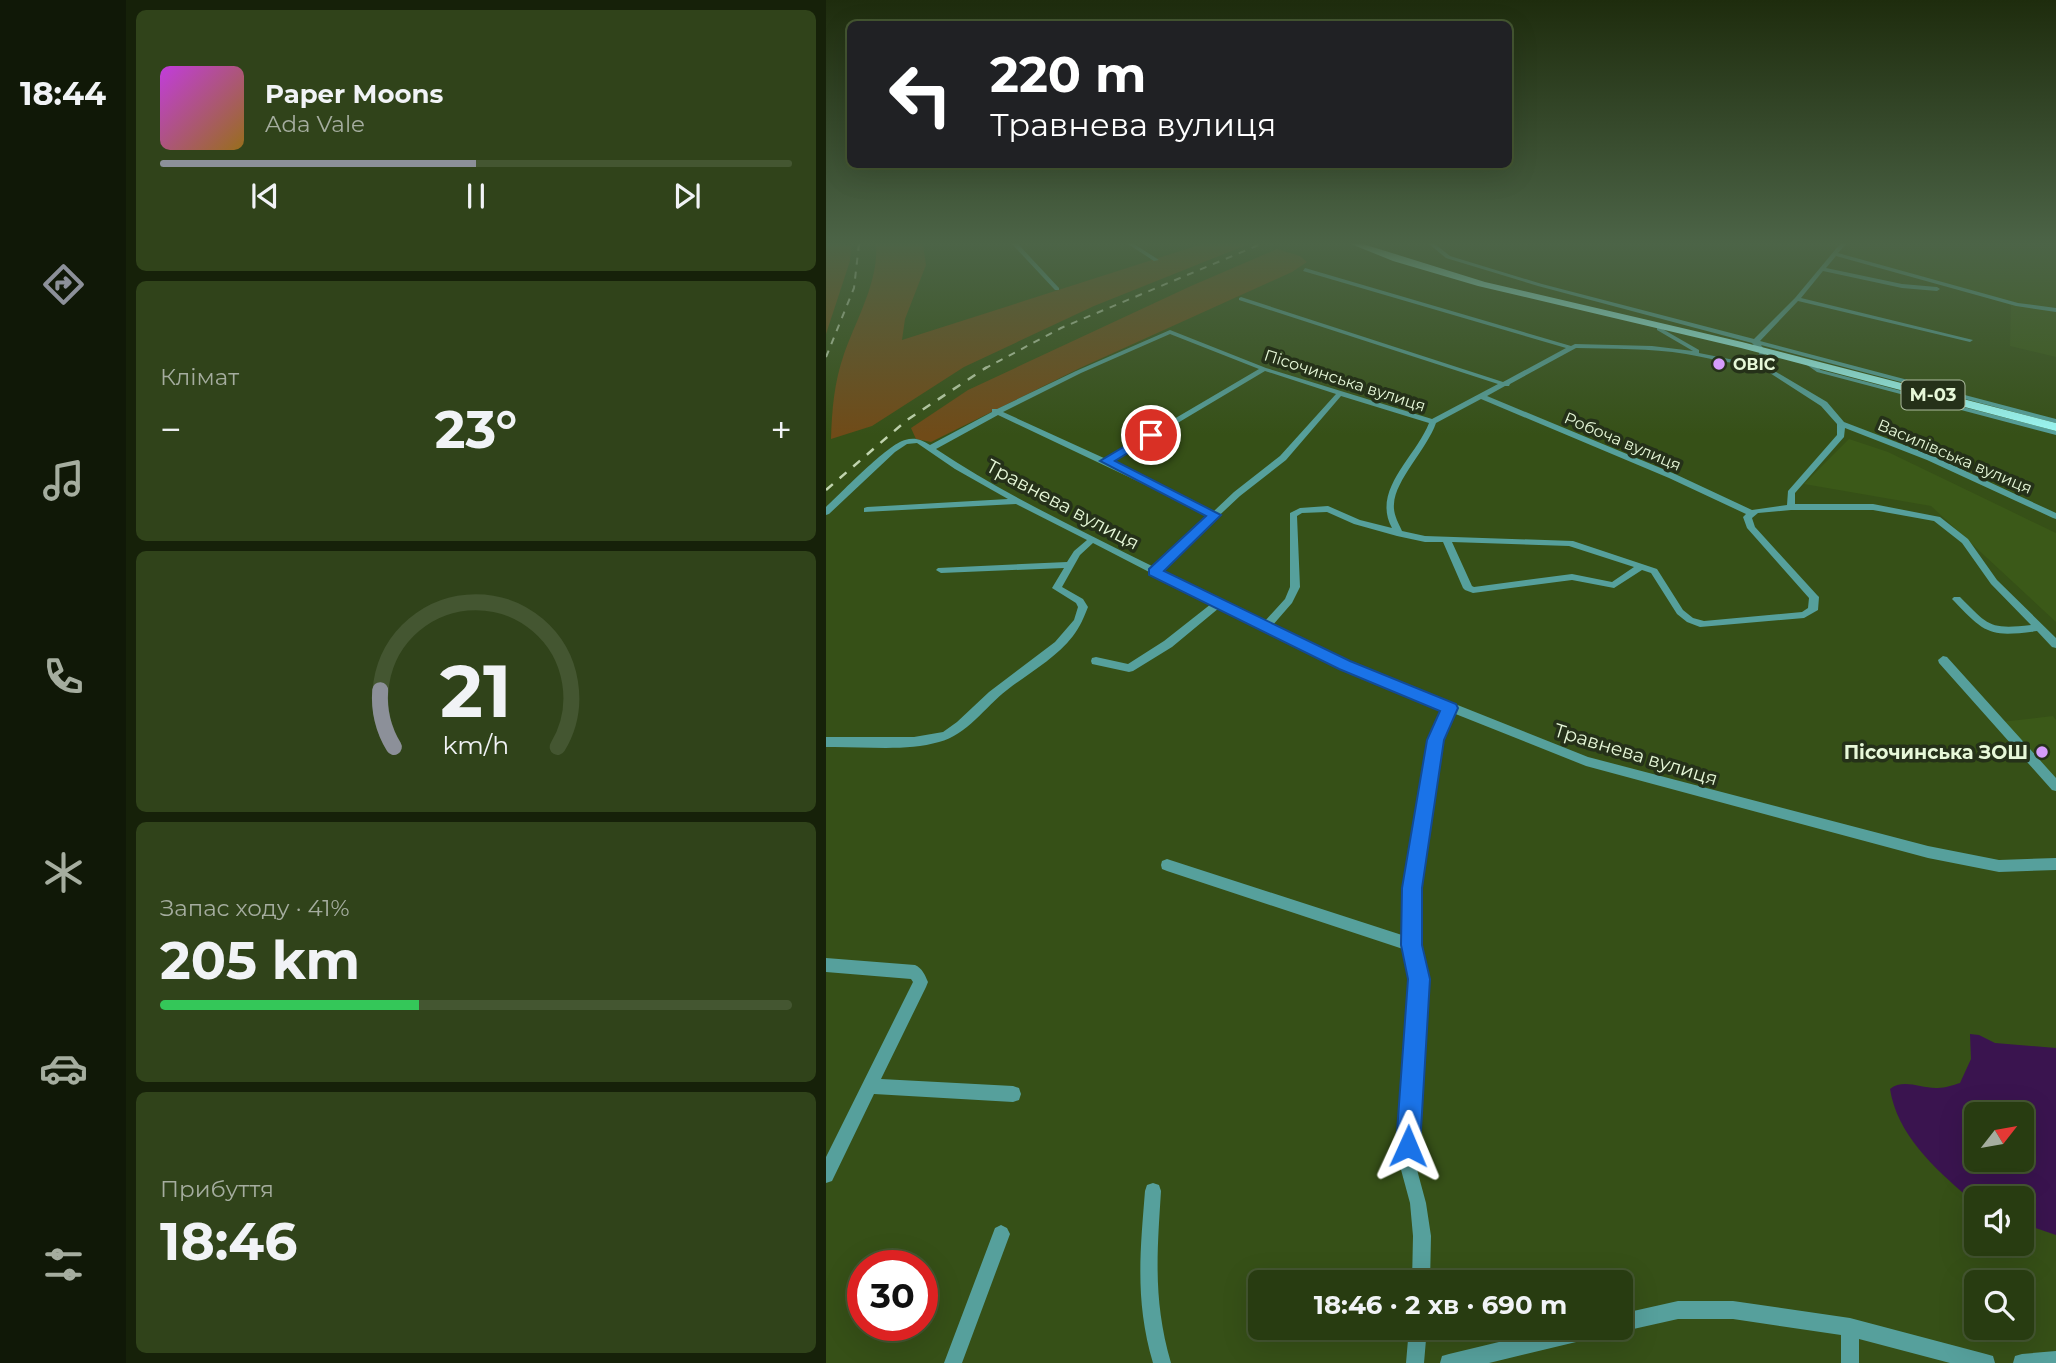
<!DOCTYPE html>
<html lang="uk">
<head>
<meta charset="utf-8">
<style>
	:root { --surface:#283c11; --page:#30431a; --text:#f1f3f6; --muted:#a5ad9f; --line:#445631; --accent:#8c9099 }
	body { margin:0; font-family:Montserrat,sans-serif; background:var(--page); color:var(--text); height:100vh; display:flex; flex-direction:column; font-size:26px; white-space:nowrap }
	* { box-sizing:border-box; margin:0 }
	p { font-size:23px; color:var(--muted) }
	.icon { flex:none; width:38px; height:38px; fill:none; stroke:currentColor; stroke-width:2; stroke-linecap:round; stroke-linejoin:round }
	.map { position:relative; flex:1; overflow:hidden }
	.drawer { display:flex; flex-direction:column; gap:10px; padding:10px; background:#162109; width:700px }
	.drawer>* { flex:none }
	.guide { position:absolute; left:21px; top:21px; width:665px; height:147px; border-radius:10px; box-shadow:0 7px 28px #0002,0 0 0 2px var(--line); background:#202124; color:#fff; overflow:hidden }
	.needle { width:46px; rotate:59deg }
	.tools { position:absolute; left:1138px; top:1102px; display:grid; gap:14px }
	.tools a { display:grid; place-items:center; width:70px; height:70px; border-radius:10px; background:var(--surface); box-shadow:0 7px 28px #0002,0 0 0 2px var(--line); font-size:35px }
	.speed { position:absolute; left:21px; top:1250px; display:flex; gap:14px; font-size:35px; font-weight:700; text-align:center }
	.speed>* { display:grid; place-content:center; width:91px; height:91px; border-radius:50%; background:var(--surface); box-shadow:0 7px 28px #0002,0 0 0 2px var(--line); line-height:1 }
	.speed .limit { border:10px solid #d22; background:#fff; color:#111 }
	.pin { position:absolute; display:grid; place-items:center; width:60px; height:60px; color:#fff; margin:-30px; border:4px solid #fff; border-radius:50%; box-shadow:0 2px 7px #0007 }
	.me { position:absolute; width:77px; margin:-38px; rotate:1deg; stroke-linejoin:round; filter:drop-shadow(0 0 5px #0008) }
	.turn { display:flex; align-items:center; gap:24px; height:147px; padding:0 28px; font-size:32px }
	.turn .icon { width:91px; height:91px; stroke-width:2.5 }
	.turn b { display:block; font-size:49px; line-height:60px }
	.big { font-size:52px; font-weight:700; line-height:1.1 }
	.drawer .card { flex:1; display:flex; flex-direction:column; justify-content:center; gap:10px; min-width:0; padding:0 24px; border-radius:10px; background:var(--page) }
	.drawer .dial { align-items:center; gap:0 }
	.dial svg { height:182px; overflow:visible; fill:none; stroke:var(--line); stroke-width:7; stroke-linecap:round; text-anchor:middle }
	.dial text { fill:var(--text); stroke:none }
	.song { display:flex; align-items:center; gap:21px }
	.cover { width:84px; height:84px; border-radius:10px; background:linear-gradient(135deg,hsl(290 70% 55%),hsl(40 70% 35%)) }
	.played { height:7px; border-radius:4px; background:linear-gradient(90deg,var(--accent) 50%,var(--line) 50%) }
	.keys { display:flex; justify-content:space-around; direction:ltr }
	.heat { display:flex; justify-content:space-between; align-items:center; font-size:38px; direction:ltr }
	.charge { height:10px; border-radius:5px; background:linear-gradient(90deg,#34c759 41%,var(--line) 0) }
	.trip { position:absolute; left:422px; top:1270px; width:385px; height:70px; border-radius:10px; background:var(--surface); box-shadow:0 7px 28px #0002,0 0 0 2px var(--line); font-weight:700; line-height:70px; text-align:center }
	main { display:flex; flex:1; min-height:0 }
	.dock { display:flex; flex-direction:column; width:126px; justify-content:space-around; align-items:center; background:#101807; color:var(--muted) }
	.dock .icon { width:49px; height:49px }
	.dock .active { color:var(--accent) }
	.dock b { font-size:32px; color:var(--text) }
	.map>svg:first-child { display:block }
	.built { fill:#3b5918 }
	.green { fill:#704b18 }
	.water { fill:#3a144f; fill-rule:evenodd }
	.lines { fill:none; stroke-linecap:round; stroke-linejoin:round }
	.minor { fill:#56a09c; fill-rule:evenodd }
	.trunk { fill:#9cf8f4; fill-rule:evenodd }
	.rail-far1 { stroke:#c1d4af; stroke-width:2; stroke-dasharray:7 7; stroke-linecap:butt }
	.rail { stroke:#c1d4af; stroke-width:2.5; stroke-dasharray:9 9; stroke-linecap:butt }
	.route { fill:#1a73e8; stroke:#114b97; stroke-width:2 }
	.poi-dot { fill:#d59cfb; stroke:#253119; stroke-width:2.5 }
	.labels { text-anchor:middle; stroke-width:7; stroke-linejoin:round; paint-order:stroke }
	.far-poi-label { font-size:16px; font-weight:bold; fill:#e7f8d9; stroke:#253119; text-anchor:start }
	.far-street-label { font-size:16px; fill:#e7f8d9; stroke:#253119 }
	.shield { fill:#253119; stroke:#adbc9f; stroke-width:2 }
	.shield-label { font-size:18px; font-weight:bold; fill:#e7f8d9 }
	.street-label { font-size:19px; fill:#e7f8d9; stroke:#253119 }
	.poi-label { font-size:19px; font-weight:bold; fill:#e7f8d9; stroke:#253119; text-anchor:end }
</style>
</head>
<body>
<main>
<nav class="dock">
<b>18:44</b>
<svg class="icon active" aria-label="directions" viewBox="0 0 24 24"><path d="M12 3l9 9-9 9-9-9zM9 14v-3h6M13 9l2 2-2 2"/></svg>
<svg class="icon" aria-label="music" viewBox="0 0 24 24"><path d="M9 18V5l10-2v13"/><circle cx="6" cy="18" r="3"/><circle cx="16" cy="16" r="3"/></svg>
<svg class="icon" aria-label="phone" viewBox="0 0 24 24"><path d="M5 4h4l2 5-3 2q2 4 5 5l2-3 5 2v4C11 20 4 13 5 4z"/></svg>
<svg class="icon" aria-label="climate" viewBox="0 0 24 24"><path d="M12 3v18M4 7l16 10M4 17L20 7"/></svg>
<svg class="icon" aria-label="car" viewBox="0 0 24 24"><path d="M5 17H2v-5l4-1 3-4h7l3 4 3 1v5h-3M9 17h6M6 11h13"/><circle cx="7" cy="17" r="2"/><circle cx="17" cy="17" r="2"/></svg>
<svg class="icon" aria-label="filters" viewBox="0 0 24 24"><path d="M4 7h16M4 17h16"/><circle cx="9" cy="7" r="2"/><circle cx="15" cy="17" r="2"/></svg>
</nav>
<section class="drawer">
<div class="card">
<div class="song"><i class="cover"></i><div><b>Paper Moons</b><p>Ada Vale</p></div></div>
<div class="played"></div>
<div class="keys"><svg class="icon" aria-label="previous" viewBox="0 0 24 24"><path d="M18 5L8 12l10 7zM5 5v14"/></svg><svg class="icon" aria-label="pause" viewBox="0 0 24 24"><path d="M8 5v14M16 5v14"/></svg><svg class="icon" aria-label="next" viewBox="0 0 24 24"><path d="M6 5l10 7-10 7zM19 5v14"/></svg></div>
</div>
<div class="card"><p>Клімат</p>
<div class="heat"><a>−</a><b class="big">23°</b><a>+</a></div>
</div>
<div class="card dial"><svg viewBox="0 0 100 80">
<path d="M14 69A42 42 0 1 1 86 69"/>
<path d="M14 69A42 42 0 0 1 8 44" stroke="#8c9099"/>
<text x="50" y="56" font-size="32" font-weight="700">21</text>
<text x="50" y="72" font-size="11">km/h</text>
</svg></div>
<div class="card"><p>Запас ходу · 41%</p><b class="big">205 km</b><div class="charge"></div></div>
<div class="card"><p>Прибуття</p><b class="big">18:46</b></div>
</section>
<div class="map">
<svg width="1230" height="1363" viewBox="0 0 1230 1363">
	<rect width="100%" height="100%" fill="#365017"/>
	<!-- built -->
	<path class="built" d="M1027,244H1230V357L1184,346L1185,305L1020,255Z
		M1023,439L1062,452L1230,533V622L1105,506L978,484Z
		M1227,716L1230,720V783L1175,722Z"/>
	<!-- green -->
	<path class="green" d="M0,244L25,245L24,261L0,334Z
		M50,244H97L100,265L79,319L76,340L376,244H423L268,306L138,367L46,426L5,439C6,409 8,383 18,354C30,320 53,281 50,244Z
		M451,249L474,256L481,262L466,272L254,368L105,442L90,439L85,428L142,390L365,286Z"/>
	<!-- water -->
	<path class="water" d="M1144,1034L1153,1035L1169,1043L1230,1048V1235L1195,1223V1199H1150V1202L1142,1197C1108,1168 1071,1134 1064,1089C1078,1078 1095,1089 1112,1088C1119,1088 1127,1085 1134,1083L1145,1059ZM1150,1115H1195V1160H1150Z"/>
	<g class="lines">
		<!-- minor -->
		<path class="minor" d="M186,244H192L233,288V290H229Z
			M302,244H308L333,260L328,261Z
			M603,244H609L624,256L716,284L928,339L969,298L1014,244H1020L1012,253L1192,303L1230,308V312L1190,306L1010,256L1000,268L1076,284L1111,287L1114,289L1111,291L1076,288L997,271L975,298L1147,340L1144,342L972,301L934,341L1230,419V423L935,345L940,352L935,361L940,366L1001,402L1018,422L1107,456L1230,513V519L1227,518L1101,460L1019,428L1018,437L969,493V504H1047L1114,517L1142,539L1171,580L1230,638V648L1226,647L1211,631C1165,637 1160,635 1128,601L1126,599L1128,597H1134C1162,625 1163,630 1205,625L1165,584L1136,543L1108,521L1047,510H965L932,513L926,518L929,527L991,595L993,597L992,610L978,618L874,627L861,622L851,614L825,573L816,570L788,588L746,580L647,593L639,590L637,588L617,542H599L571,536L528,524L501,512L476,513L471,516L474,587L466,603L446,626L526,663L762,757L1102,846L1173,860L1230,858V870L1173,872L1102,858L760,766L627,713L616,740L593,888V945L600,979L590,1125V1166L600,1203L605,1236L604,1283H586L587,1236L584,1203L574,1166V1125L586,979L580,950L341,871L336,869L335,865L336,861L341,859L579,936V888L604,740L618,709L518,669L393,608L346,647L307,671L303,672L266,664L265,661L266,658L270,657L302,664L338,641L385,604L267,543L254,555L236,587L257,599L262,607C258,617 254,627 247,636C230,658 203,673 181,690C159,707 141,735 113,742C79,752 35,746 0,747V737H88L117,732L131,722L163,692L229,642L248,620L252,607L250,603L226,588L238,568L115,573L110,570L112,568L241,562L248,551L261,540L190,504L38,512V508L41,507L182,499L129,469L91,443L81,444L69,452L3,514L0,515V507C15,493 62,444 79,440C89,437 96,440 104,445L166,412V409H171L250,371L344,330L440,368L606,419L672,384L413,300V298L415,297L677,382L740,348L477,271L479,268L745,346L749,344L826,346L867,351L831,330V328L833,327L873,350V353L913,361L930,359L934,352L926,343L712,286L620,258ZM344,334L433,369L280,459L177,412L255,373ZM750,348C787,349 824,348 860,354C886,358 904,366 930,363L936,368L995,406L1011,424V435L962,491L961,505L926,510L849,474L661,396L679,386H683L684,384ZM439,371L510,394L454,456L408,492L388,511L286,462ZM515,396L603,423C590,457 545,490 566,528L534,520L502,506L474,508L464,513V587L459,599L438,622L335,570L414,496L460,460ZM655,399L843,478L920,514L917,517L921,528L983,598L982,608L976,612L878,621L867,618L857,610L831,569L747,541L599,536L576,531C572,522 567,514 568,504C569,480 601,449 610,423ZM172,415L383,515L328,567C254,530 179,495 110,449ZM626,542L743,546L808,567L786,582L746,574L648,587L646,586Z
			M981,363H985L995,370L1230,431V435L991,372L981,365Z
			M1117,656L1121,657L1230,778V791L1226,790L1113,663L1112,660Z
			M0,958L89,965C96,968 99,975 102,982L100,987L55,1079L187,1086L193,1088L195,1094L193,1100L187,1102L48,1094L6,1181L0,1183V1157L87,982L85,979L0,972Z
			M327,1183L333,1185L335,1191C331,1254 327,1301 345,1363H327C309,1302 314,1253 319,1191L321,1185Z
			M175,1225L181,1228L184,1234L136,1363H118L169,1228Z
			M852,1301H907L1024,1318L1160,1354L1167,1356L1169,1363H1124L1033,1339V1363H1015V1335L907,1319H852L794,1332L787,1330V1328H794V1314Z
			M583,1328H601L598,1363H580Z
			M731,1328H780L778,1335L771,1337L663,1363H614L616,1356L623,1354Z
			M1230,1351V1363H1187L1189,1356L1196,1354Z"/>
		<!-- trunk -->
		<path class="trunk" d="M525,244H537L659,282L916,342L1230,423V431L915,348L652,286L567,261Z"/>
		<!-- rail-far1 -->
		<path class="rail-far1" d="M0,357L28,288L33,244
			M158,369L235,328L435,244"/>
		<!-- rail -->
		<path class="rail" d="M0,490L81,420L161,367"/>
	</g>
	<!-- sky -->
	<linearGradient id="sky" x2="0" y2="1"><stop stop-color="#1e2c0d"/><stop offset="0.56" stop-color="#4c6447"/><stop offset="1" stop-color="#4c6447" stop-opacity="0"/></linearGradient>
	<rect width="1230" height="435" fill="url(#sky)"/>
	<!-- route -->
	<path class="route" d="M321,433L331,435L289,461L395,515L338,571L524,661L630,704L632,708L618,740L596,888V945L604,979L594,1146L591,1154L582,1158L573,1154L570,1146L582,979L575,945L576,888L601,740L614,711L513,669L323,575V569L380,516L274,461Z"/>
	<!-- markers -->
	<g class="poi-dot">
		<circle cx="893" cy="364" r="7"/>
		<circle cx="1216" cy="752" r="7"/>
	</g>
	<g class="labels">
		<!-- far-poi labels -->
		<g class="far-poi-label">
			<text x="907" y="370">ОВІС</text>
		</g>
		<!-- far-street labels -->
		<g class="far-street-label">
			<text transform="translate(519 380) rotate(18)" y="6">Пісочинська вулиця</text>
			<text transform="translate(797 441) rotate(23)" y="6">Робоча вулиця</text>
			<text transform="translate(1129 456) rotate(23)" y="6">Василівська вулиця</text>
		</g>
		<!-- shield labels -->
		<rect class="shield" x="1075.5" y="380.5" width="63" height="29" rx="5"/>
		<g class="shield-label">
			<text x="1107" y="401">М-03</text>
		</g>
		<!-- street labels -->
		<g class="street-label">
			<text transform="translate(237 504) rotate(28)" y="7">Травнева вулиця</text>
			<text transform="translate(810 754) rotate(17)" y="7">Травнева вулиця</text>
		</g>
		<!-- poi labels -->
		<g class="poi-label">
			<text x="1202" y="759">Пісочинська ЗОШ</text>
		</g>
	</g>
</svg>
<div class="tools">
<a><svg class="needle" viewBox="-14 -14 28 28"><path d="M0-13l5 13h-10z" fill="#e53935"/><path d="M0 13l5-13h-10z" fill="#a5ad9f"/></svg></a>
<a><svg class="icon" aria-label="sound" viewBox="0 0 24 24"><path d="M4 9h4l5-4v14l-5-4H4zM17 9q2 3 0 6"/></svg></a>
<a><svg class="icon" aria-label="search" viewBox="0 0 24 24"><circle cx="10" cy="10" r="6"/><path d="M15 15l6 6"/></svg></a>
</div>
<div class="speed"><div class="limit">30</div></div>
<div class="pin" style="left:325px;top:435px;background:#d93025"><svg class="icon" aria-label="arrive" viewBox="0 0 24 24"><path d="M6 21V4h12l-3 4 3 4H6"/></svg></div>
<svg class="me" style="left:582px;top:1146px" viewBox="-20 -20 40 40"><path d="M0-17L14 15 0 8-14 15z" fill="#1a73e8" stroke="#fff" stroke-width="4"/></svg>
<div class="trip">18:46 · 2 хв · 690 m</div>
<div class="guide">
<div class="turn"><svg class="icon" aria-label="left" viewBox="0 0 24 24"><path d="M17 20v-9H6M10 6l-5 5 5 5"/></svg><div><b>220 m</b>Травнева вулиця</div></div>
</div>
</div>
</main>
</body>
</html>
